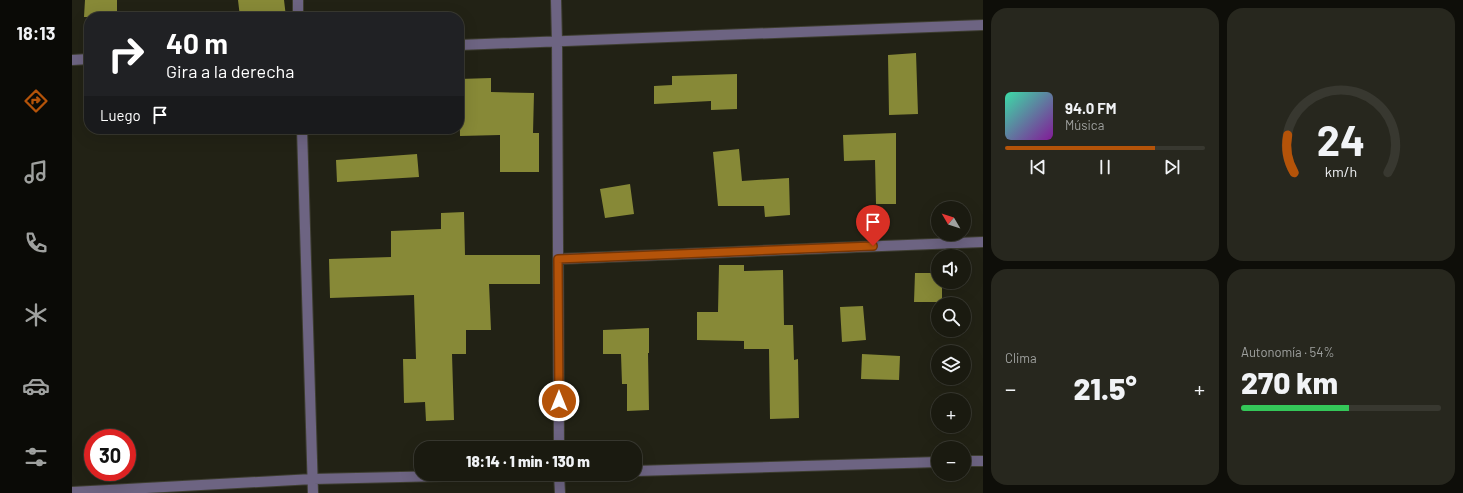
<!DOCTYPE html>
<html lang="es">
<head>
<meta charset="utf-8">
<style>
	:root { --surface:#1a1a10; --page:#27271e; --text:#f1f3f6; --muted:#9fa19f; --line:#383830; --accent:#b45309 }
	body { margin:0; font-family:Barlow,sans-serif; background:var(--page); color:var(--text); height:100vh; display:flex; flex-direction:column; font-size:15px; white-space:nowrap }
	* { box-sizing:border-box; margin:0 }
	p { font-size:13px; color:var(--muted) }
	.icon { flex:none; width:22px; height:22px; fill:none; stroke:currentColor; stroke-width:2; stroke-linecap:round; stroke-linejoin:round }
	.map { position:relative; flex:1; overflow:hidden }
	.side { display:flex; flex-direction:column; gap:8px; padding:8px; background:#0e0e09; width:480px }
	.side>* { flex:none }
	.top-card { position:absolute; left:12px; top:12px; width:380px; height:122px; border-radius:16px; box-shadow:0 4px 16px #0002,0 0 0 1px var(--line); background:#202124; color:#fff; overflow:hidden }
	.needle { width:26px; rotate:309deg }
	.fabs { position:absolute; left:859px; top:201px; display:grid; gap:8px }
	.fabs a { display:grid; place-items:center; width:40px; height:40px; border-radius:50%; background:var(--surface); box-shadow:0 4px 16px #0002,0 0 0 1px var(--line); font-size:20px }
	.speed { position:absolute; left:12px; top:429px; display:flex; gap:8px; font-size:20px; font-weight:700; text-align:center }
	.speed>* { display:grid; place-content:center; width:52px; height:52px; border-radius:50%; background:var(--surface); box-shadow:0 4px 16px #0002,0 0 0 1px var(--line); line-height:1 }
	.speed .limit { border:6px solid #d22; background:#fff; color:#111 }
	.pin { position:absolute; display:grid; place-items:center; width:34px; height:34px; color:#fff; margin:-41px -17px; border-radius:50% 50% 50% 0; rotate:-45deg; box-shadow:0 0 4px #0007 }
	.pin .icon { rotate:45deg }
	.me { position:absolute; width:44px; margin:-22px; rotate:0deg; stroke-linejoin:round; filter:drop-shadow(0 0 3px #0008) }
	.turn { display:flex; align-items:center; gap:14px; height:84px; padding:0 16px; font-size:18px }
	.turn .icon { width:52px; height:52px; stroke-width:2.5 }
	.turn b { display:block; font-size:28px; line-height:34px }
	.then { display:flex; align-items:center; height:38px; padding:0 16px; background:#0003; gap:8px; font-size:15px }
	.big { font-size:30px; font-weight:800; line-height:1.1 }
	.side .tile { flex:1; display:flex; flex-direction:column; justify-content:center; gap:6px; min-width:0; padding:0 14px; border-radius:16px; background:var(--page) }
	.side .dial { align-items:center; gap:0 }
	.dial svg { height:104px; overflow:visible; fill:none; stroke:var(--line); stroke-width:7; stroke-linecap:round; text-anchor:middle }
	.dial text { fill:var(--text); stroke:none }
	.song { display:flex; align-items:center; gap:12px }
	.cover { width:48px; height:48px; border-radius:6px; background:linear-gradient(135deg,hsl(160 70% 55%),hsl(290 70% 35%)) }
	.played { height:4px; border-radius:2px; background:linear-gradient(90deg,var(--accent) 75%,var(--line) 75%) }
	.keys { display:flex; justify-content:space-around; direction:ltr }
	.heat { display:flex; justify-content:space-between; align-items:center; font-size:22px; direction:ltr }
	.charge { height:6px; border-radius:3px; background:linear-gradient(90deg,#34c759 54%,var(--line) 0) }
	.side .tiles { flex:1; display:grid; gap:8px; grid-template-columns:repeat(2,1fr) }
	.trip { position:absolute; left:342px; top:441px; width:228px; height:40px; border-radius:16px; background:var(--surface); box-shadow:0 4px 16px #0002,0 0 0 1px var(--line); font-weight:800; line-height:40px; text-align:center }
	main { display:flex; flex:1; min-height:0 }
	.tab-bar { display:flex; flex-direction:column; width:72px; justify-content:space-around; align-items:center; background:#0a0a06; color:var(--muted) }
	.tab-bar .icon { width:28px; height:28px }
	.tab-bar .active { color:var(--accent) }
	.tab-bar b { font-size:18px; color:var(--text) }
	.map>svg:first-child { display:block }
	.building { fill:#878937 }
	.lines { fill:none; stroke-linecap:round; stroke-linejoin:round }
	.minor-casing { stroke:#3d3d30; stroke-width:12 }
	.minor { stroke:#6d6482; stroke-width:10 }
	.route-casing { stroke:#753606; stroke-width:10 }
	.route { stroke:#b45309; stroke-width:7 }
</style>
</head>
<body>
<main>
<nav class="tab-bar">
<b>18:13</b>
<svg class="icon active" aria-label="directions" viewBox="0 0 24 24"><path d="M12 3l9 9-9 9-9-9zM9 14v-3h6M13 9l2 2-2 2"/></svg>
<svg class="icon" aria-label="music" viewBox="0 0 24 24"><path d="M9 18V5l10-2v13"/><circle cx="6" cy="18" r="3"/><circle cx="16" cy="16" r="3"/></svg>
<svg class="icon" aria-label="phone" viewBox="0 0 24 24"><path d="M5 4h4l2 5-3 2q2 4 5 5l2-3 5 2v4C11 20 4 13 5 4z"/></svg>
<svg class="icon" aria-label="climate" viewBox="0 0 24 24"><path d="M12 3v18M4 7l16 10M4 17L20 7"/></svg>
<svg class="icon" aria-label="car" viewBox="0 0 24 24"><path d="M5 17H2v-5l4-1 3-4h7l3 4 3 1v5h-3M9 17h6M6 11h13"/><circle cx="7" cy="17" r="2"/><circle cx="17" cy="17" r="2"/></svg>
<svg class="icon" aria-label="filters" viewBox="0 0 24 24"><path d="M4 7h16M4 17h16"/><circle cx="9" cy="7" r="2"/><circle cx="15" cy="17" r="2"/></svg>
</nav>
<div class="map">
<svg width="911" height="493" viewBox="0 0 911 493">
	<rect width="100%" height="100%" fill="#222215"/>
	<!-- building -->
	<path class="building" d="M13,0H45V17H12Z
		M166,0H212L214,17H168Z
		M844,53L846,114L817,115L816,55Z
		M665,74V109L639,110V101L582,104V86L600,85V76Z
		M419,78V92L462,93L461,133H467V172H428V135L388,136L387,79Z
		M824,133V204H804L803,160L772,161L771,135Z
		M667,149L670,181L717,178L718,215L693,217L692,206H646L641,152Z
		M345,154L347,177L265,182L264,160Z
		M558,184L562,214L533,218L528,189Z
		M392,212L393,255H468V284H417L419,330H394V354H380L382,420L354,421L353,402L332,403L331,359H344L342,295L258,298L257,259L319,257V231L369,229V213Z
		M647,265H672V271L711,270L712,325H721L722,360L726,359L727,418L698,419L697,349H672V341L625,340V312H646Z
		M843,273H866V282H870V302H842Z
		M791,306L794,340L770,342L768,307Z
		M577,328V353H576L577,410L555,411V384H550L549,354H531V330Z
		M790,354L828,356L827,380L789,379Z"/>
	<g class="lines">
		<defs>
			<path id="minor" d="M226,0V17
				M484,0L485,41L487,448
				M387,45L911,25
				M0,60L17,59
				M230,129L241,493
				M486,259L911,242
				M892,461H911
				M563,471L866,462
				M487,474L488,493
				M0,492L241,479L460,474"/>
		</defs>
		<!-- minor casing -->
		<use href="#minor" class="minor-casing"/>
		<!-- minor -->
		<use href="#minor" class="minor"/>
	</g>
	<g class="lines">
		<defs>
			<path id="route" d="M487,401L486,259L801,246"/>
		</defs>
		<!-- route casing -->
		<use href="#route" class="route-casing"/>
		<!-- route -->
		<use href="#route" class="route"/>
	</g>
</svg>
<div class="fabs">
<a><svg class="needle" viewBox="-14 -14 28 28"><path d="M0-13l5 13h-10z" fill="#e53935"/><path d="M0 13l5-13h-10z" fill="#9fa19f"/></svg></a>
<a><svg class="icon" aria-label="sound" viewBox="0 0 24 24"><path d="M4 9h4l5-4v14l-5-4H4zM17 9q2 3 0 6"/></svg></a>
<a><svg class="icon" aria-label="search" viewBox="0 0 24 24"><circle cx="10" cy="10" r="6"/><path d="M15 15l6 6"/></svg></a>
<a><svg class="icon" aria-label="layers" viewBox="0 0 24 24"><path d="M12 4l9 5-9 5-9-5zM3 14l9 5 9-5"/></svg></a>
<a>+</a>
<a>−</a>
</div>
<div class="speed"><div class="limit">30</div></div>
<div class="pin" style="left:801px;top:246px;background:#d93025"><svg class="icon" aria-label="arrive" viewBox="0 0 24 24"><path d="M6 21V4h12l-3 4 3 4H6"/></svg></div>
<svg class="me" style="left:487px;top:401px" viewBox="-20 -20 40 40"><circle r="17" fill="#b45309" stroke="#fff" stroke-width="3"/><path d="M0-11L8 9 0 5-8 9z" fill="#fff"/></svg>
<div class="trip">18:14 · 1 min · 130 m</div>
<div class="top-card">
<div class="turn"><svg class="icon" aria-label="right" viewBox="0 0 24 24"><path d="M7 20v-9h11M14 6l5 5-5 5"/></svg><div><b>40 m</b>Gira a la derecha</div></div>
<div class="then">Luego<svg class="icon" aria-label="arrive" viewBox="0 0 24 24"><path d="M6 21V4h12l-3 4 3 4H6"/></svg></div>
</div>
</div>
<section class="side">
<div class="tiles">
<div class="tile">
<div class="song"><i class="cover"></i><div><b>94.0 FM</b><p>Música</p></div></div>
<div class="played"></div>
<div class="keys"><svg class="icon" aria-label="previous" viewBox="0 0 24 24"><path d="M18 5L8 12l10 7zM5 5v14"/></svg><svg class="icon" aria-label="pause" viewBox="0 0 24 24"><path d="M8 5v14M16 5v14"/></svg><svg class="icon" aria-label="next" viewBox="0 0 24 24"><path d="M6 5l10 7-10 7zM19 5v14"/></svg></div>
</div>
<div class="tile dial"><svg viewBox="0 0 100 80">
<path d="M14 69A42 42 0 1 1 86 69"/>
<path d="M14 69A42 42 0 0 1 9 40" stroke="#b45309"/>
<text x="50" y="56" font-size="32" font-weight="700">24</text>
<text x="50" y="72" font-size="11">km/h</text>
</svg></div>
<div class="tile"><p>Clima</p>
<div class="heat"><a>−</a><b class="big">21.5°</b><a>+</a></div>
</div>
<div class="tile"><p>Autonomía · 54%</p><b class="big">270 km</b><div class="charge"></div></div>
</div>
</section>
</main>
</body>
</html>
